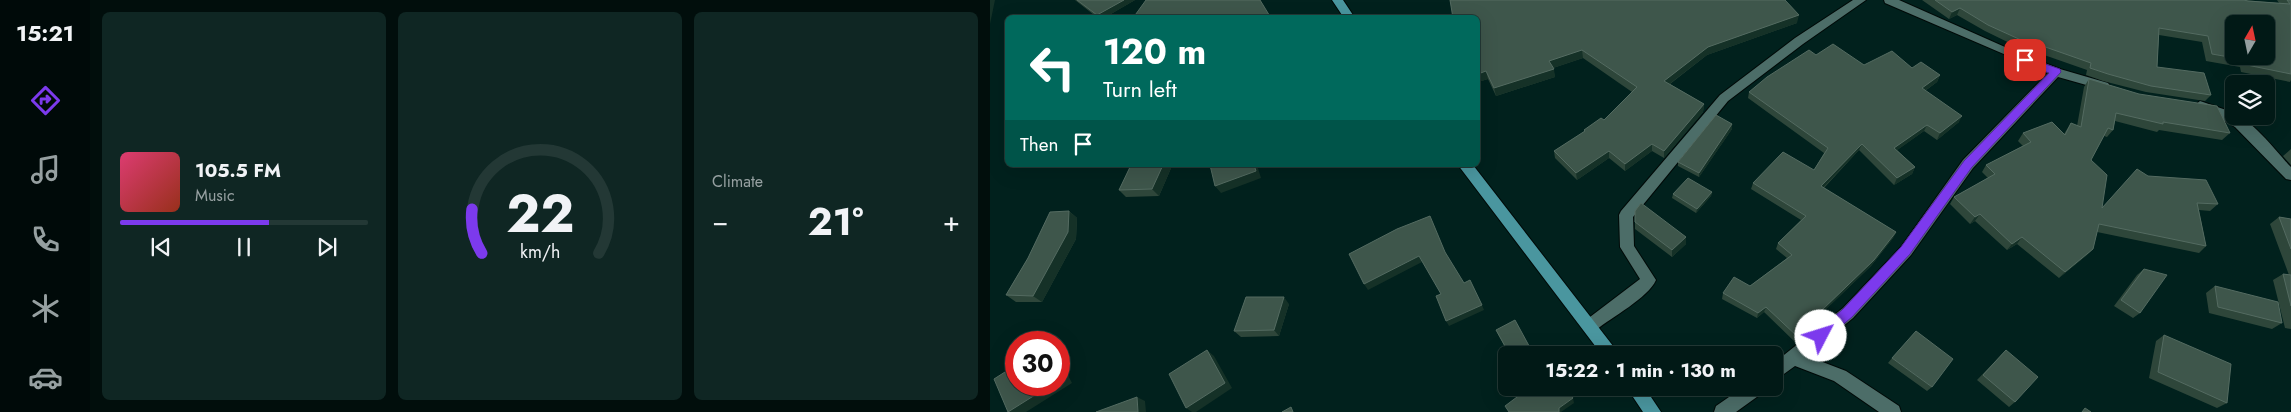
<!DOCTYPE html>
<html lang="en">
<head>
<meta charset="utf-8">
<style>
	:root { --surface:#011916; --page:#0f2623; --text:#f1f3f6; --muted:#96a0a1; --line:#233835; --accent:#7c3aed }
	body { margin:0; font-family:Jost,sans-serif; background:var(--page); color:var(--text); height:100vh; display:flex; flex-direction:column; font-size:19px; white-space:nowrap }
	* { box-sizing:border-box; margin:0 }
	p { font-size:16px; color:var(--muted) }
	.icon { flex:none; width:28px; height:28px; fill:none; stroke:currentColor; stroke-width:2; stroke-linecap:round; stroke-linejoin:round }
	.map { position:relative; flex:1; overflow:hidden }
	.sheet { display:flex; flex-direction:column; gap:12px; padding:12px; background:#010e0c; width:900px }
	.sheet>* { flex:none }
	.top-card { position:absolute; left:15px; top:15px; width:475px; height:152px; border-radius:8px; box-shadow:0 5px 20px #0002,0 0 0 1px var(--line); background:#00695c; color:#fff; overflow:hidden }
	.needle { width:32px; rotate:9deg }
	.buttons { position:absolute; left:1235px; top:15px; display:grid; gap:10px }
	.buttons a { display:grid; place-items:center; width:50px; height:50px; border-radius:8px; background:var(--surface); box-shadow:0 5px 20px #0002,0 0 0 1px var(--line); font-size:25px }
	.speed { position:absolute; left:15px; top:331px; display:flex; gap:10px; font-size:25px; font-weight:700; text-align:center }
	.speed>* { display:grid; place-content:center; width:65px; height:65px; border-radius:50%; background:var(--surface); box-shadow:0 5px 20px #0002,0 0 0 1px var(--line); line-height:1 }
	.speed .limit { border:8px solid #d22; background:#fff; color:#111 }
	.pin { position:absolute; display:grid; place-items:center; width:42px; height:42px; color:#fff; margin:-21px; border-radius:10px; box-shadow:0 2px 8px #0006 }
	.me { position:absolute; width:55px; margin:-28px; rotate:50deg; stroke-linejoin:round; filter:drop-shadow(0 0 4px #0008) }
	.turn { display:flex; align-items:center; gap:18px; height:105px; padding:0 15px; font-size:22px }
	.turn .icon { width:65px; height:65px; stroke-width:2.5 }
	.turn b { display:block; font-size:35px; line-height:42px }
	.then { display:flex; align-items:center; height:48px; padding:0 15px; background:#0003; gap:10px; font-size:19px }
	.big { font-size:38px; font-weight:700; line-height:1.1 }
	.sheet .card { flex:1; display:flex; flex-direction:column; justify-content:center; gap:8px; min-width:0; padding:0 18px; border-radius:8px; background:var(--page) }
	.sheet .dial { align-items:center; gap:0 }
	.dial svg { height:130px; overflow:visible; fill:none; stroke:var(--line); stroke-width:7; stroke-linecap:round; text-anchor:middle }
	.dial text { fill:var(--text); stroke:none }
	.song { display:flex; align-items:center; gap:15px }
	.cover { width:60px; height:60px; border-radius:8px; background:linear-gradient(135deg,hsl(340 70% 55%),hsl(10 70% 35%)) }
	.played { height:5px; border-radius:2px; background:linear-gradient(90deg,var(--accent) 60%,var(--line) 60%) }
	.keys { display:flex; justify-content:space-around; direction:ltr }
	.heat { display:flex; justify-content:space-between; align-items:center; font-size:28px; direction:ltr }
	.sheet .tiles { flex:1; display:grid; gap:12px; grid-template-columns:repeat(3,1fr) }
	.trip { position:absolute; left:508px; top:346px; width:285px; height:50px; border-radius:8px; background:var(--surface); box-shadow:0 5px 20px #0002,0 0 0 1px var(--line); font-weight:700; line-height:50px; text-align:center }
	main { display:flex; flex:1; min-height:0 }
	.menu { display:flex; flex-direction:column; width:90px; justify-content:space-around; align-items:center; background:#000a09; color:var(--muted) }
	.menu .icon { width:35px; height:35px }
	.menu .on { color:var(--accent) }
	.menu b { font-size:22px; color:var(--text) }
	.map>svg:first-child { display:block }
	.lines { fill:none; stroke-linecap:round; stroke-linejoin:round }
	.minor-casing { stroke:#000907; stroke-width:2 }
	.trunk-casing { stroke:#000907; stroke-width:2 }
	.minor { fill:#4c6d68; fill-rule:evenodd }
	.trunk { fill:#4a969f; fill-rule:evenodd }
	.wall { fill:#2e463a }
	.shaded-wall { fill:#153127 }
	.building { fill:#3e564b; stroke:#546b61; fill-rule:evenodd }
	.route { fill:#7c3aed; stroke:#51269a }
</style>
</head>
<body>
<main>
<nav class="menu">
<b>15:21</b>
<svg class="icon on" aria-label="directions" viewBox="0 0 24 24"><path d="M12 3l9 9-9 9-9-9zM9 14v-3h6M13 9l2 2-2 2"/></svg>
<svg class="icon" aria-label="music" viewBox="0 0 24 24"><path d="M9 18V5l10-2v13"/><circle cx="6" cy="18" r="3"/><circle cx="16" cy="16" r="3"/></svg>
<svg class="icon" aria-label="phone" viewBox="0 0 24 24"><path d="M5 4h4l2 5-3 2q2 4 5 5l2-3 5 2v4C11 20 4 13 5 4z"/></svg>
<svg class="icon" aria-label="climate" viewBox="0 0 24 24"><path d="M12 3v18M4 7l16 10M4 17L20 7"/></svg>
<svg class="icon" aria-label="car" viewBox="0 0 24 24"><path d="M5 17H2v-5l4-1 3-4h7l3 4 3 1v5h-3M9 17h6M6 11h13"/><circle cx="7" cy="17" r="2"/><circle cx="17" cy="17" r="2"/></svg>
</nav>
<section class="sheet">
<div class="tiles">
<div class="card">
<div class="song"><i class="cover"></i><div><b>105.5 FM</b><p>Music</p></div></div>
<div class="played"></div>
<div class="keys"><svg class="icon" aria-label="previous" viewBox="0 0 24 24"><path d="M18 5L8 12l10 7zM5 5v14"/></svg><svg class="icon" aria-label="pause" viewBox="0 0 24 24"><path d="M8 5v14M16 5v14"/></svg><svg class="icon" aria-label="next" viewBox="0 0 24 24"><path d="M6 5l10 7-10 7zM19 5v14"/></svg></div>
</div>
<div class="card dial"><svg viewBox="0 0 100 80">
<path d="M14 69A42 42 0 1 1 86 69"/>
<path d="M14 69A42 42 0 0 1 8 42" stroke="#7c3aed"/>
<text x="50" y="56" font-size="32" font-weight="700">22</text>
<text x="50" y="72" font-size="11">km/h</text>
</svg></div>
<div class="card"><p>Climate</p>
<div class="heat"><a>−</a><b class="big">21°</b><a>+</a></div>
</div>
</div>
</section>
<div class="map">
<svg width="1301" height="412" viewBox="0 0 1301 412">
	<rect width="100%" height="100%" fill="#01211d"/>
	<g class="lines">
		<defs>
			<path id="minor" d="M863,0H876L813,44L738,101L643,217L644,246L666,280C658,298 622,317 606,330L601,332L596,330L593,325L596,320L650,279L630,247L629,215L631,211L730,95L805,38Z
				M894,0H909L1024,51L1070,69L1118,83L1120,86L1114,90L1068,77L983,168L921,255L863,318L817,356L856,371L909,406L911,412H889L844,381L805,366L784,381V363L853,308L911,247L973,160L1058,73L895,3Z
				M1210,101L1242,112L1244,116C1260,116 1289,155 1301,167V180L1296,179L1245,127L1221,113L1206,109L1204,106Z
				M752,388H773L771,394L746,412H724L726,406Z"/>
			<path id="trunk" d="M342,0H353L365,18H354Z
				M468,165H483L630,355H612Z
				M637,388H655L671,412H653Z"/>
		</defs>
		<!-- minor casing -->
		<use href="#minor" class="minor-casing"/>
		<!-- trunk casing -->
		<use href="#trunk" class="trunk-casing"/>
		<!-- minor -->
		<use href="#minor" class="minor"/>
		<!-- trunk -->
		<use href="#trunk" class="trunk"/>
	</g>
	<!-- wall -->
	<path class="wall" d="M85,0H145L114,18H108Z
		M932,0H1254L1289,3L1287,0H1301V80L1300,82L1251,72L1250,67L1216,61L1212,42L1169,35L1167,67L1221,95L1215,101L1156,92L1113,81L1096,75L1097,70L1040,50L1038,52L995,31L967,15L959,19Z
		M488,18L807,23L717,55L680,84L714,104L713,112L674,158L662,151L635,171L619,158L587,180L565,158L564,151L594,132V130L614,120L642,92L593,58L563,68L565,77L506,96L498,79L488,82Z
		M826,55L874,65L922,68L950,75L947,82L935,91L969,122L947,140L934,131L907,150L925,167L922,174L904,185L869,150L834,188L906,232L903,238L881,266L833,312L834,320L806,343L774,312L767,318L732,299L733,293L760,286L797,258L786,249L788,243L811,220L761,189L763,183L824,170L834,153L758,98L759,92Z
		M1099,79L1240,133L1232,140L1169,130L1167,132L1125,121L1123,130L1117,137L1114,136L1101,160L1112,208L1158,176L1228,204L1220,211L1209,210L1216,246L1209,253L1107,232L1103,249L1097,255L1069,278L1027,244L1017,250L985,221L980,224L960,204L964,197L998,178L992,172L996,165L1033,146L1028,141L1033,133L1074,134L1081,123L1087,126L1094,87Z
		M742,124V129L709,177L688,166V162Z
		M1301,149V165L1293,156Z
		M141,165H181L182,166L169,196L136,197L129,190Z
		M722,192L721,196L706,213L682,198L683,194Z
		M79,211L87,218L86,239L52,302H26L16,295L38,258Z
		M645,211L696,244L682,257L645,229Z
		M1289,217L1301,219V329L1295,328L1283,280L1293,274L1299,275L1280,224Z
		M1154,269L1150,313L1143,318L1124,306L1147,275Z
		M1225,286L1292,323L1282,329L1219,313L1216,293Z
		M299,304L289,336L251,337L244,331Z
		M506,330L544,355H519L509,336Z
		M1174,335L1237,403L1227,408L1159,378L1166,341Z
		M1016,350L1025,402L1019,407L987,380Z
		M902,358L942,387L937,391L898,363Z"/>
	<!-- shaded-wall -->
	<path class="shaded-wall" d="M0,0H5L0,24Z
		M134,0H145L114,18H109L107,15Z
		M970,8L967,15L959,19L962,12Z
		M809,15L807,23L717,55L674,88V81L718,47Z
		M592,50L593,58L560,69L559,61Z
		M564,69L565,77L506,96L504,88Z
		M496,71L498,79L488,82V74Z
		M950,75L947,82L929,95L932,88Z
		M714,104L713,112L674,158V151Z
		M972,116L969,122L947,140L950,133Z
		M742,124V129L709,177V173Z
		M937,125L934,131L902,154L904,148Z
		M662,144V151L635,171V164Z
		M872,144L869,150L829,192L831,186Z
		M619,151V158L587,180L586,173Z
		M173,165H181L182,166L169,196L162,189Z
		M264,165H267L271,178L231,193L225,186Z
		M925,167L922,174L904,185L907,178Z
		M722,192L721,196L706,213L707,209Z
		M79,211L87,218L86,239L52,302L43,296Z
		M990,214L985,221L980,224L985,217Z
		M906,232L903,238L881,266L829,316L831,311Z
		M696,237V244L682,257V250Z
		M1032,237L1027,244L1017,250L1022,244Z
		M1103,249L1097,255L1069,278L1075,272Z
		M429,256L432,262L378,290L374,284Z
		M294,297L299,304L289,336L284,330Z
		M492,305L494,310L459,326L456,321Z
		M776,307L774,312L767,318L768,313Z
		M836,315L834,320L806,343L809,338Z
		M217,350L224,356L242,388L206,412H202L196,408Z
		M69,358L82,383L36,412H18L61,385H69Z
		M147,397L155,401L156,412H148Z
		M583,398L584,403L571,412H569V408Z"/>
	<!-- building -->
	<path class="building" d="M87,0H134L107,15Z
		M156,0H270L281,18H143Z
		M460,0H795L809,15L718,47L674,81L714,104L674,151L662,144L635,164L619,151L586,173L564,151L595,131L594,130L611,118L614,120L647,87L592,50L559,61L564,69L504,88L496,71L488,74V18H463Z
		M945,0H1254L1258,1L1300,4L1297,0H1301V74L1257,65L1256,60L1222,54L1218,36L1169,28L1167,67L1214,73L1221,95L1161,86L1118,74L1100,68L1101,63L1044,43L1042,45L998,25L970,8L962,12ZM1244,24H1276V56H1244Z
		M843,44L874,65L902,51L922,68L931,62L950,75L932,88L972,116L950,133L937,125L904,148L925,167L907,178L872,144L831,186L906,232L884,260L831,311L836,315L809,338L776,307L768,313L733,293L744,277L760,286L802,255L788,243L816,216L763,183L793,152L824,170L838,148L759,92L777,77L819,50L826,55Z
		M1099,79L1149,94L1227,106L1240,133L1173,122V124L1126,113L1123,130L1118,128L1101,160L1117,175L1112,208L1147,169L1158,176L1216,180L1228,204L1207,203L1216,246L1109,224L1103,249L1075,272L1032,237L1022,244L990,214L985,217L964,197L1005,174L996,165L1041,142L1033,133L1062,122L1075,135L1081,123L1091,127Z
		M726,115L742,124L709,173L688,162Z
		M141,165H173L162,189L129,190Z
		M220,165H264L266,171L225,186Z
		M698,178L722,192L707,209L683,194Z
		M651,203L696,237L682,250L645,222V211Z
		M79,211L78,232L43,296L16,295L38,258L60,212Z
		M440,216L455,252L474,283L480,280L492,305L456,321L446,296L451,294L429,256L374,284L359,254L407,229Z
		M1289,217L1301,219V249Z
		M1154,269L1177,275L1150,313L1131,300Z
		M1293,274L1301,275V306Z
		M1225,286L1288,302L1292,323L1228,307Z
		M256,297H294L284,330L244,331Z
		M525,320L544,355H520L506,330Z
		M926,331L963,359L942,387L902,358Z
		M1174,335L1241,364L1237,403L1168,372Z
		M217,350L235,383L196,408L179,374Z
		M1016,350L1048,377L1025,402L993,375Z
		M26,365V385H61L18,412L4,379Z
		M69,371L72,378L69,380Z
		M538,388H575L583,398L569,408V412H519L515,406L539,388Z
		M147,397L148,412H106Z
		M301,407L303,412H292Z
		M1095,408L1101,412H1092Z"/>
	<!-- route -->
	<path class="route" d="M1035,57L1070,69L1071,72L982,167L920,254L862,317L835,340L831,342L826,340L824,336L826,332L853,309L911,247L974,161L1059,73L1032,63V58Z"/>
</svg>
<div class="buttons">
<a><svg class="needle" viewBox="-14 -14 28 28"><path d="M0-13l5 13h-10z" fill="#e53935"/><path d="M0 13l5-13h-10z" fill="#96a0a1"/></svg></a>
<a><svg class="icon" aria-label="layers" viewBox="0 0 24 24"><path d="M12 4l9 5-9 5-9-5zM3 14l9 5 9-5"/></svg></a>
</div>
<div class="speed"><div class="limit">30</div></div>
<div class="pin" style="left:1035px;top:60px;background:#d93025"><svg class="icon" aria-label="arrive" viewBox="0 0 24 24"><path d="M6 21V4h12l-3 4 3 4H6"/></svg></div>
<svg class="me" style="left:831px;top:336px" viewBox="-20 -20 40 40"><circle r="19" fill="#fff"/><path d="M0-13L10 11 0 6-10 11z" fill="#7c3aed"/></svg>
<div class="trip">15:22 · 1 min · 130 m</div>
<div class="top-card">
<div class="turn"><svg class="icon" aria-label="left" viewBox="0 0 24 24"><path d="M17 20v-9H6M10 6l-5 5 5 5"/></svg><div><b>120 m</b>Turn left</div></div>
<div class="then">Then<svg class="icon" aria-label="arrive" viewBox="0 0 24 24"><path d="M6 21V4h12l-3 4 3 4H6"/></svg></div>
</div>
</div>
</main>
</body>
</html>
